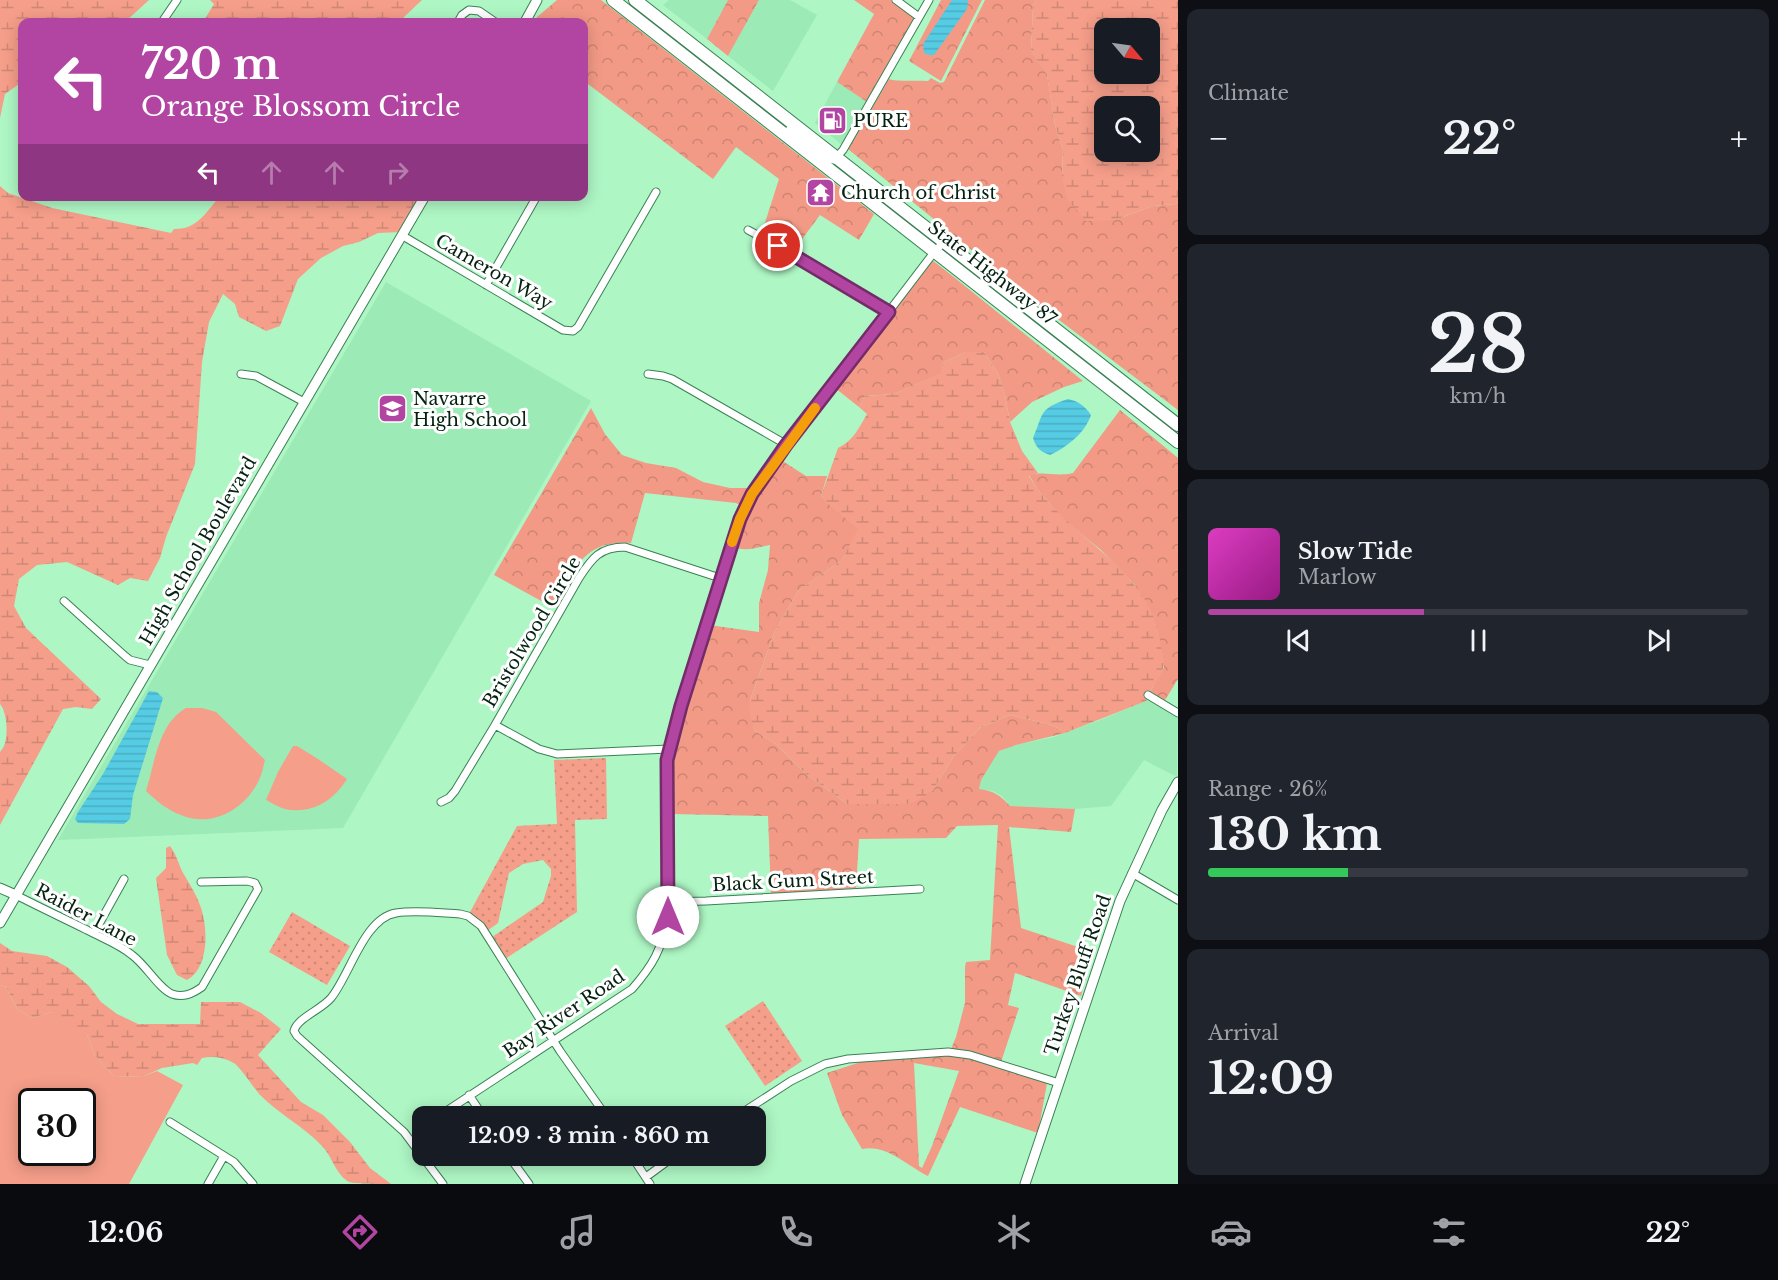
<!DOCTYPE html>
<html lang="en">
<head>
<meta charset="utf-8">
<style>
	:root { --surface:#171b24; --page:#20242c; --text:#f1f3f6; --muted:#9ea1a6; --line:#363941; --accent:#b244a2 }
	body { margin:0; font-family:"Libre Baskerville",serif; background:var(--page); color:var(--text); height:100vh; display:flex; flex-direction:column; font-size:22px; white-space:nowrap }
	* { box-sizing:border-box; margin:0 }
	p { font-size:20px; color:var(--muted) }
	.icon { flex:none; width:33px; height:33px; fill:none; stroke:currentColor; stroke-width:2; stroke-linecap:round; stroke-linejoin:round }
	.map { position:relative; flex:1; overflow:hidden }
	.drawer { display:flex; flex-direction:column; gap:9px; padding:9px; background:#0d0f14; width:600px }
	.drawer>* { flex:none }
	.banner { position:absolute; left:18px; top:18px; width:570px; height:183px; border-radius:12px; box-shadow:0 3px 15px #0003; background:#b244a2; color:#fff; overflow:hidden }
	.needle { width:39px; rotate:119deg }
	.tools { position:absolute; left:1094px; top:18px; display:grid; gap:12px }
	.tools a { display:grid; place-items:center; width:66px; height:66px; border-radius:12px; background:var(--surface); box-shadow:0 3px 15px #0003; font-size:30px }
	.speed { position:absolute; left:18px; top:1088px; display:flex; gap:12px; font-size:30px; font-weight:700; text-align:center }
	.speed>* { display:grid; place-content:center; width:78px; height:78px; border-radius:50%; background:var(--surface); box-shadow:0 3px 15px #0003; line-height:1 }
	.speed .limit { border:3px solid #111; border-radius:9px; background:#fff; color:#111 }
	.pin { position:absolute; display:grid; place-items:center; width:51px; height:51px; color:#fff; margin:-26px; border:3px solid #fff; border-radius:50%; box-shadow:0 2px 6px #0007 }
	.me { position:absolute; width:66px; margin:-33px; rotate:0deg; stroke-linejoin:round; filter:drop-shadow(0 0 4px #0008) }
	.turn { display:flex; align-items:center; gap:21px; height:126px; padding:0 24px; font-size:27px }
	.turn .icon { width:78px; height:78px; stroke-width:2.5 }
	.turn b { display:block; font-size:42px; line-height:51px }
	.lanes { display:flex; align-items:center; height:57px; padding:0 24px; background:#0003; justify-content:center; gap:30px; direction:ltr }
	.lanes .off { opacity:.35 }
	.big { font-size:45px; font-weight:800; line-height:1.1 }
	.drawer .widget { flex:1; display:flex; flex-direction:column; justify-content:center; gap:9px; min-width:0; padding:0 21px; border-radius:12px; background:var(--page) }
	.drawer .dial { align-items:center; gap:0 }
	.dial b { font-size:78px; line-height:1 }
	.song { display:flex; align-items:center; gap:18px }
	.cover { width:72px; height:72px; border-radius:9px; background:linear-gradient(135deg,hsl(310 70% 55%),hsl(310 70% 35%)) }
	.played { height:6px; border-radius:3px; background:linear-gradient(90deg,var(--accent) 40%,var(--line) 40%) }
	.keys { display:flex; justify-content:space-around; direction:ltr }
	.heat { display:flex; justify-content:space-between; align-items:center; font-size:33px; direction:ltr }
	.charge { height:9px; border-radius:4px; background:linear-gradient(90deg,#34c759 26%,var(--line) 0) }
	.trip { position:absolute; left:412px; top:1106px; width:354px; height:60px; border-radius:12px; background:var(--surface); box-shadow:0 3px 15px #0003; font-weight:800; line-height:60px; text-align:center }
	.dock { display:flex; height:96px; justify-content:space-around; align-items:center; background:#090b0e; color:var(--muted) }
	.dock .icon { width:42px; height:42px }
	.dock .selected { color:var(--accent) }
	.dock b { font-size:27px; color:var(--text) }
	main { display:flex; flex:1; min-height:0 }
	.map>svg:first-child { display:block }
	.built { fill:#9ceab5 }
	.grass { fill:url(#grass-dots) }
	.forest { fill:url(#forest-crowns); fill-rule:evenodd }
	.wetland { fill:url(#wetland-marsh); fill-rule:evenodd }
	.green { fill:#f59e8a; fill-rule:evenodd }
	.water { fill:url(#water-rules) }
	.lines { fill:none; stroke-linecap:round; stroke-linejoin:round }
	.street-casing { stroke:#3b8155; stroke-width:9 }
	.secondary-casing { stroke:#3b8155; stroke-width:11 }
	.highway-casing { stroke:#3b8155; stroke-width:14 }
	.street { stroke:#fff; stroke-width:7 }
	.secondary { stroke:#fff; stroke-width:9 }
	.highway { stroke:#fff; stroke-width:12 }
	.route-casing { stroke:#742c69; stroke-width:15 }
	.route { stroke:#b244a2; stroke-width:10 }
	.slow { stroke:#f59e0b; stroke-width:10 }
	.labels { text-anchor:middle; stroke-width:6; stroke-linejoin:round; paint-order:stroke }
	.poi-label { font-size:18px; fill:#042210; stroke:#fff; text-anchor:start }
	.street-label { font-size:18px; fill:#042210; stroke:#fff }
</style>
</head>
<body>
<main>
<div class="map">
<svg width="1178" height="1184" viewBox="0 0 1178 1184">
	<defs>
		<pattern id="grass-dots" width="8" height="8" patternUnits="userSpaceOnUse" patternTransform="scale(1.5)"><rect width="8" height="8" fill="#f59e8a"/><path d="M2 2h.1M6 6h.1" fill="none" stroke="#d08876" stroke-width="1.8" stroke-linecap="round"/></pattern>
		<pattern id="forest-crowns" width="20" height="18" patternUnits="userSpaceOnUse" patternTransform="scale(1.5)"><rect width="20" height="18" fill="#f29a86"/><path d="M2 6a3 3 0 1 1 6 0M12 15a3 3 0 1 1 6 0" fill="none" stroke="#ce8473"/></pattern>
		<pattern id="wetland-marsh" width="20" height="14" patternUnits="userSpaceOnUse" patternTransform="scale(1.5)"><rect width="20" height="14" fill="#f59e8a"/><path d="M1 5h8M5 5V1M11 12h8M15 12V8" fill="none" stroke="#d08876"/></pattern>
		<pattern id="water-rules" width="6" height="5" patternUnits="userSpaceOnUse" patternTransform="scale(1.5)"><rect width="6" height="5" fill="#56cbe4"/><path d="M0 2.5h6" fill="none" stroke="#49aec3"/></pattern>
	</defs>
	<rect width="100%" height="100%" fill="#aef6c4"/>
	<!-- built -->
	<path class="built" d="M669,0H728L707,39L663,5Z
		M759,0H790L817,15L773,91L728,56Z
		M837,82L867,102L842,145L815,123Z
		M386,282L591,401L343,828L58,840Z
		M1148,700H1151L1178,716L1177,777L1144,760L1111,806L1075,809L1010,806L1002,796L993,791L979,789L980,780L999,751L1016,745L1054,737L1098,721Z"/>
	<!-- grass -->
	<path class="grass" d="M606,758L607,819L575,820L577,912L505,959L492,937L543,902L551,876V869L543,860L523,864L509,873L498,923L487,931L469,914L517,826L557,824L554,760Z
		M292,912L350,946L327,985L269,952Z
		M763,1001L802,1061L765,1086L725,1026Z"/>
	<!-- forest -->
	<path class="forest" d="M557,0H601L874,214L859,240L820,215L794,250L763,229L779,179L736,147L713,179L584,81V22H533L537,17Z
		M728,0H759L728,56L707,39Z
		M854,0H891L914,18L867,102L837,82L874,14Z
		M941,0H982L941,81L909,61Z
		M985,0H1036L1033,6L1031,50L1047,74L1055,125L1063,150L1062,176L1115,220L1153,206L1176,204L1178,202V410L1034,301L848,149L889,79C897,82 918,80 928,81L931,78L940,83L944,82Z
		M932,260L950,274L1083,381L1064,387L1032,402L1010,422L1005,395L998,373L984,352H965L944,362L941,374L893,394L865,396L859,407L835,388Z
		M591,408L605,434L622,455L646,463L676,468L703,482L730,488H752L738,514L740,505L736,503L645,493L631,543C582,539 573,572 554,608L494,575Z
		M1120,410L1178,458V679L1165,700L1150,692L1164,667L1135,585L1101,550L1063,519L1038,490L1029,475C1046,471 1055,477 1073,473Z
		M781,460L806,476H827L821,496C833,509 846,517 859,529L842,560L798,591L774,633L750,700L754,730L777,745L806,774L847,804H907L933,790L954,756L980,728L1010,715L1044,723L1058,728L1065,733L1016,745L999,751L981,780L979,789C994,791 1000,795 1010,806L1075,809L1071,832L1009,827L1021,928L1093,952L1081,996L1015,973L1008,1005L1019,1008L1001,1062L951,1049L956,1037L965,1003V967L966,962L990,960L998,825L957,826L946,838L859,839L856,888L771,894L768,816L672,814L670,761L678,728L709,625L759,632V603L768,570L770,545C758,547 747,552 734,547L748,507Z
		M948,1055L969,1058L1047,1083L1038,1133L960,1107L928,1176C907,1166 887,1144 862,1149L842,1115L827,1073L867,1060ZM914,1063L959,1071L932,1146L922,1168L919,1166Z"/>
	<!-- wetland -->
	<path class="wetland" d="M0,0H149L125,22H22V82L5,94L0,118Z
		M210,0H422L404,17L401,22H203L214,4Z
		M1036,0H1178V202L1176,204L1153,206L1115,220L1086,221L1067,199L1062,176L1063,150L1055,125L1047,75L1031,50L1033,6ZM1149,28V74H1104V28ZM1104,106H1149V152H1104Z
		M0,186L8,193L52,208L171,233L174,229C196,230 206,213 219,197H421L401,232L378,233L359,242L343,246L321,258L298,279L280,326L266,331L239,317L235,304L223,294L209,322L202,362L195,464L166,537L160,558L148,581L130,578L118,585L67,562L37,565L19,579L14,606L26,628L101,699L92,709L76,707L63,709L0,825V752C2,749 4,747 5,743C8,733 7,712 0,704Z
		M965,352H984L998,373L1005,395L1010,422L1022,451L1038,473L1029,476C1065,538 1153,568 1161,646C1162,652 1165,662 1163,668C1161,676 1154,684 1150,692L1147,691L1144,695L1148,698L1146,701L1065,733L1058,728L1044,723L1010,715L980,728L954,756L933,790L922,798L907,804H847L806,774L777,745L754,730L749,709L750,700L774,633L798,591L842,560L858,529C846,517 832,509 821,496L838,448C853,441 859,428 867,414L859,407L865,396L893,394L940,374L944,362Z
		M170,846C176,854 178,862 182,871C188,882 197,895 201,908C208,929 209,968 187,980L177,975L167,955L156,878L166,868V848Z
		M0,943L12,951L47,956L67,967L89,986L101,1002L117,1014L138,1024H200L201,1002H240L261,1013L281,1029L258,1055L301,1102L323,1115L350,1142L370,1168L391,1184C380,1184 357,1184 349,1182C336,1175 332,1156 322,1146C303,1126 279,1114 260,1095C253,1087 241,1068 234,1063C223,1057 213,1056 202,1058L197,1065L193,1063L162,1068L144,1076L115,1077L94,1055L87,1034L52,1012L32,1018L17,1009L6,987L0,985Z"/>
	<!-- green -->
	<path class="green" d="M186,708H202L216,712L265,760C263,767 262,775 258,782C244,810 211,828 181,815C167,810 157,801 146,791C155,763 158,724 186,708Z
		M293,746H297L318,759L347,779C335,798 317,812 292,810C283,810 274,804 266,800L278,772Z
		M0,985L6,987L17,1009L32,1018L52,1012L71,1021L87,1034L94,1055L115,1077L144,1076L157,1071L183,1085L129,1184H0ZM32,1101H82V1152H32Z"/>
	<!-- water -->
	<path class="water" d="M952,0H968L967,9L934,55H929L924,53L923,44Z
		M1068,399C1078,401 1085,406 1091,415C1085,433 1067,447 1050,455C1041,452 1036,448 1033,438C1044,413 1038,409 1068,399Z
		M149,691L157,692L163,698L133,795L130,819L124,824L78,823L75,819L78,812L103,774Z"/>
	<g class="lines">
		<defs>
			<path id="street" d="M896,0L919,17
				M162,22L177,0
				M458,22L462,15L469,10L479,11L495,22
				M789,130L825,158L834,160L843,150L929,0
				M748,230L793,254L889,312
				M403,236L563,330L573,331L578,327L656,192
				M486,285L537,196
				M241,374L256,376L304,402
				M648,374L663,376L672,379L787,445
				M64,601L125,656L130,660L150,665
				M1148,695L1178,713
				M495,725L539,749L557,754L669,749
				M441,802L449,798L455,791L495,725L579,578C592,558 600,547 625,547L720,578
				M1132,873L1178,900
				M16,895C39,907 63,918 87,930C102,938 119,944 132,955C146,965 159,989 172,994C183,998 192,994 202,987L258,889L255,883L247,881L201,882
				M668,902L706,901L920,889
				M94,933L124,879
				M469,1095L483,1116
				M448,1110L632,989C654,964 661,950 668,917L667,760L674,727L740,518L752,494L787,445L935,251L944,242
				M737,1116L791,1081L825,1064L848,1059L948,1052L970,1055L1059,1083
				M170,1122L234,1162L253,1184
				M508,1155L529,1184
				M631,1155L650,1184
				M646,1177L676,1155
				M208,1184L224,1156
				M443,1184L404,1132L297,1036L294,1031C297,1018 321,1010 331,998C350,975 364,918 396,913C417,910 440,913 460,914L468,916L481,926L560,1051L606,1116"/>
			<path id="secondary" d="M525,22L537,0
				M0,888L16,895
				M0,923L425,196
				M1025,1184L1120,901L1162,810L1178,782"/>
			<path id="highway" d="M613,0L1178,442
				M635,0L1178,425"/>
		</defs>
		<!-- street casing -->
		<use href="#street" class="street-casing"/>
		<!-- secondary casing -->
		<use href="#secondary" class="secondary-casing"/>
		<!-- highway casing -->
		<use href="#highway" class="highway-casing"/>
		<!-- street -->
		<use href="#street" class="street"/>
		<!-- secondary -->
		<use href="#secondary" class="secondary"/>
		<!-- highway -->
		<use href="#highway" class="highway"/>
	</g>
	<g class="lines">
		<defs>
			<path id="route" d="M668,917L667,760L681,706L740,519L752,494L786,445L889,312L778,246"/>
		</defs>
		<!-- route casing -->
		<use href="#route" class="route-casing"/>
		<!-- route -->
		<use href="#route" class="route"/>
		<!-- slow -->
		<path class="slow" d="M732,542L740,519L752,494L815,408"/>
	</g>
	<!-- icons -->
	<defs>
		<symbol id="fuel-square" viewBox="-11 -11 22 22"><rect x="-9" y="-9" width="18" height="18" rx="4" fill="#b244a2" stroke="#fff"/><path d="M-5.5-6h7V0h2V4h1.3V-2.5L3-4.5l.8-.8L6-3V5H2.5V1h-1V6h-7ZM-4.2-4.7v3.2H.2V-4.7Z" fill="#fff"/></symbol>
		<symbol id="temple-square" viewBox="-11 -11 22 22"><rect x="-9" y="-9" width="18" height="18" rx="4" fill="#b244a2" stroke="#fff"/><path d="M0-6L5-2H3V0L6.5 2.5H4V6H1.5V3h-3V6H-4V2.5H-6.5L-3 0V-2H-5Z" fill="#fff"/></symbol>
		<symbol id="school-square" viewBox="-11 -11 22 22"><rect x="-9" y="-9" width="18" height="18" rx="4" fill="#b244a2" stroke="#fff"/><path d="M0-5L7-2L0 1L-7-2ZM-4 1L0 2.5L4 1V4Q0 6-4 4Z" fill="#fff"/></symbol>
	</defs>
	<g fill-rule="evenodd">
		<use href="#fuel-square" x="816" y="104" width="33" height="33"/>
		<use href="#temple-square" x="804" y="176" width="33" height="33"/>
		<use href="#school-square" x="376" y="392" width="33" height="33"/>
	</g>
	<g class="labels">
		<!-- poi labels -->
		<g class="poi-label">
			<text x="853" y="127">PURE</text>
			<text x="841" y="199">Church of Christ</text>
			<text x="413" y="405">Navarre<tspan x="413" dy="21">High School</tspan></text>
		</g>
		<!-- street labels -->
		<g class="street-label">
			<text transform="translate(494 272) rotate(30)" y="6">Cameron Way</text>
			<text transform="translate(992 273) rotate(38)" y="6">State Highway 87</text>
			<text transform="translate(198 551) rotate(-60)" y="6">High School Boulevard</text>
			<text transform="translate(532 632) rotate(-59)" y="6">Bristolwood Circle</text>
			<text transform="translate(793 881) rotate(-3)" y="6">Black Gum Street</text>
			<text transform="translate(86 915) rotate(28)" y="6">Raider Lane</text>
			<text transform="translate(1078 975) rotate(-71)" y="6">Turkey Bluff Road</text>
			<text transform="translate(564 1014) rotate(-34)" y="6">Bay River Road</text>
		</g>
	</g>
</svg>
<div class="tools">
<a><svg class="needle" viewBox="-14 -14 28 28"><path d="M0-13l5 13h-10z" fill="#e53935"/><path d="M0 13l5-13h-10z" fill="#9ea1a6"/></svg></a>
<a><svg class="icon" aria-label="search" viewBox="0 0 24 24"><circle cx="10" cy="10" r="6"/><path d="M15 15l6 6"/></svg></a>
</div>
<div class="speed"><div class="limit">30</div></div>
<div class="pin" style="left:778px;top:246px;background:#d93025"><svg class="icon" aria-label="arrive" viewBox="0 0 24 24"><path d="M6 21V4h12l-3 4 3 4H6"/></svg></div>
<svg class="me" style="left:668px;top:917px" viewBox="-20 -20 40 40"><circle r="19" fill="#fff"/><path d="M0-13L10 11 0 6-10 11z" fill="#b244a2"/></svg>
<div class="trip">12:09 · 3 min · 860 m</div>
<div class="banner">
<div class="turn"><svg class="icon" aria-label="left" viewBox="0 0 24 24"><path d="M17 20v-9H6M10 6l-5 5 5 5"/></svg><div><b>720 m</b>Orange Blossom Circle</div></div>
<div class="lanes"><svg class="icon" aria-label="left" viewBox="0 0 24 24"><path d="M17 20v-9H6M10 6l-5 5 5 5"/></svg><svg class="icon off" aria-label="ahead" viewBox="0 0 24 24"><path d="M12 20V5M6 11l6-6 6 6"/></svg><svg class="icon off" aria-label="ahead" viewBox="0 0 24 24"><path d="M12 20V5M6 11l6-6 6 6"/></svg><svg class="icon off" aria-label="right" viewBox="0 0 24 24"><path d="M7 20v-9h11M14 6l5 5-5 5"/></svg></div>
</div>
</div>
<section class="drawer">
<div class="widget"><p>Climate</p>
<div class="heat"><a>−</a><b class="big">22°</b><a>+</a></div>
</div>
<div class="widget dial"><b>28</b><p>km/h</p></div>
<div class="widget">
<div class="song"><i class="cover"></i><div><b>Slow Tide</b><p>Marlow</p></div></div>
<div class="played"></div>
<div class="keys"><svg class="icon" aria-label="previous" viewBox="0 0 24 24"><path d="M18 5L8 12l10 7zM5 5v14"/></svg><svg class="icon" aria-label="pause" viewBox="0 0 24 24"><path d="M8 5v14M16 5v14"/></svg><svg class="icon" aria-label="next" viewBox="0 0 24 24"><path d="M6 5l10 7-10 7zM19 5v14"/></svg></div>
</div>
<div class="widget"><p>Range · 26%</p><b class="big">130 km</b><div class="charge"></div></div>
<div class="widget"><p>Arrival</p><b class="big">12:09</b></div>
</section>
</main>
<nav class="dock">
<b>12:06</b>
<svg class="icon selected" aria-label="directions" viewBox="0 0 24 24"><path d="M12 3l9 9-9 9-9-9zM9 14v-3h6M13 9l2 2-2 2"/></svg>
<svg class="icon" aria-label="music" viewBox="0 0 24 24"><path d="M9 18V5l10-2v13"/><circle cx="6" cy="18" r="3"/><circle cx="16" cy="16" r="3"/></svg>
<svg class="icon" aria-label="phone" viewBox="0 0 24 24"><path d="M5 4h4l2 5-3 2q2 4 5 5l2-3 5 2v4C11 20 4 13 5 4z"/></svg>
<svg class="icon" aria-label="climate" viewBox="0 0 24 24"><path d="M12 3v18M4 7l16 10M4 17L20 7"/></svg>
<svg class="icon" aria-label="car" viewBox="0 0 24 24"><path d="M5 17H2v-5l4-1 3-4h7l3 4 3 1v5h-3M9 17h6M6 11h13"/><circle cx="7" cy="17" r="2"/><circle cx="17" cy="17" r="2"/></svg>
<svg class="icon" aria-label="filters" viewBox="0 0 24 24"><path d="M4 7h16M4 17h16"/><circle cx="9" cy="7" r="2"/><circle cx="15" cy="17" r="2"/></svg>
<b>22°</b>
</nav>
</body>
</html>
